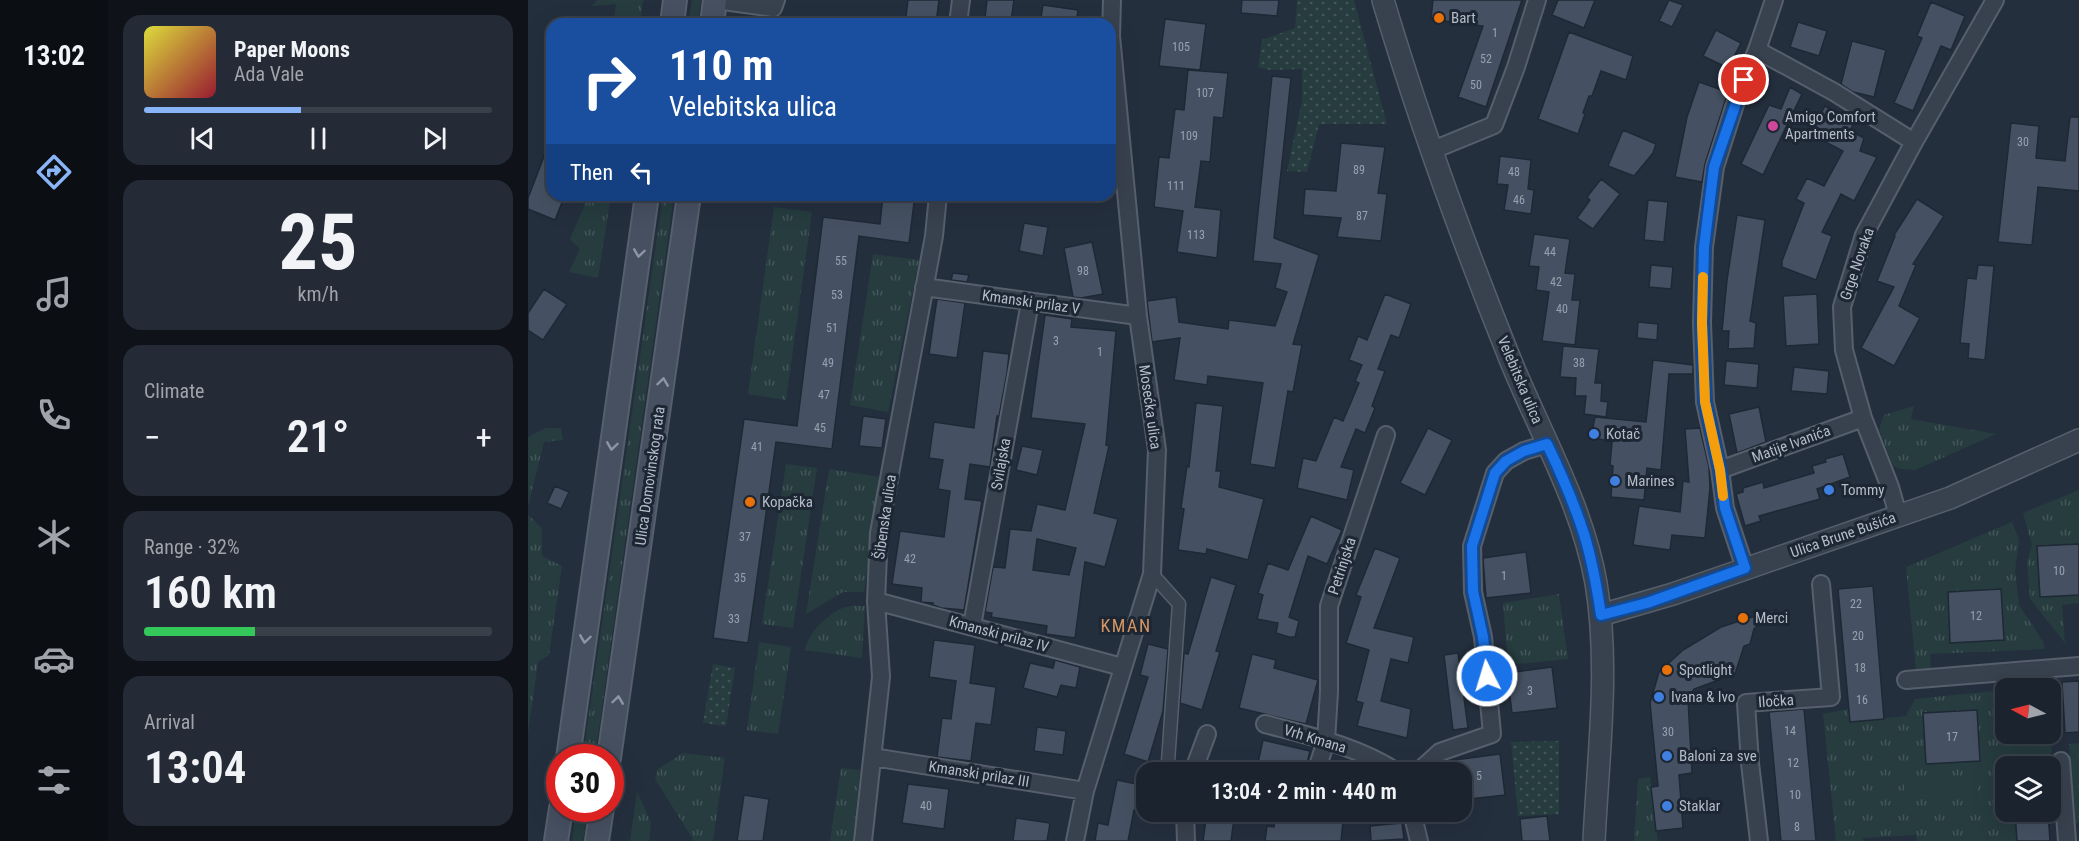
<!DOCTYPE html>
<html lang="en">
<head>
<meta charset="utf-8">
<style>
	:root { --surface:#1b232e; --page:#242b36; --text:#f1f3f6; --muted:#a0a4aa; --line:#39404a; --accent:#8ab4f8 }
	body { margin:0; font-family:"Roboto Condensed",sans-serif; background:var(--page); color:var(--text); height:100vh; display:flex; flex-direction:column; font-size:22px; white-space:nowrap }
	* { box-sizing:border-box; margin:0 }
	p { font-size:20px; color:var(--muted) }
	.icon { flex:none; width:33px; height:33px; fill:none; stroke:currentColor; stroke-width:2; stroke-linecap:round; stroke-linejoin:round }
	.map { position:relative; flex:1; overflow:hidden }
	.drawer { display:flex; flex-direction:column; gap:15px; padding:15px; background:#0f1319; width:420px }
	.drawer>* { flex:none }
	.hud { position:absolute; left:18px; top:18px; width:570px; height:183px; border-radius:18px; box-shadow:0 6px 24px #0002,0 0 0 2px var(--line); background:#1a4fa0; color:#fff; overflow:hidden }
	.needle { width:39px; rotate:277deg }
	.buttons { position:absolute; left:1467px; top:678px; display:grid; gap:12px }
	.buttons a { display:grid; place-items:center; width:66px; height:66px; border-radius:12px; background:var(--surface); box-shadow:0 6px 24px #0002,0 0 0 2px var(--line); font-size:30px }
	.speed { position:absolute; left:18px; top:744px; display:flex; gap:12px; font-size:30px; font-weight:700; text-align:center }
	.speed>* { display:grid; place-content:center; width:78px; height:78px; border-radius:50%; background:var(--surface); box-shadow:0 6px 24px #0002,0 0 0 2px var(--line); line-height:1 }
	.speed .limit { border:9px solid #d22; background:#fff; color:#111 }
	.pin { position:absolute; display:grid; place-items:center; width:51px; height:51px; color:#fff; margin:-26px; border:3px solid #fff; border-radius:50%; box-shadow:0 2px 6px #0007 }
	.me { position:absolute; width:66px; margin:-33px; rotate:355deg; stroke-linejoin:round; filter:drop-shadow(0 0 4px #0008) }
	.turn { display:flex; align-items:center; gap:21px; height:126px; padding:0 24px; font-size:27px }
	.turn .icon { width:78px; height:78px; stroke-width:2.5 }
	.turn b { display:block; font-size:42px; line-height:51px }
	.then { display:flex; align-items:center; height:57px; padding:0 24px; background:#0003; gap:12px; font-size:22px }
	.big { font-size:45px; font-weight:600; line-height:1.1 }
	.drawer .widget { flex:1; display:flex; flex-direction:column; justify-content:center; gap:9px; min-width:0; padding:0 21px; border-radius:18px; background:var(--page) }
	.drawer .dial { align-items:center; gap:0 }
	.dial b { font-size:78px; line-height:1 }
	.song { display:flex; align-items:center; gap:18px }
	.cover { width:72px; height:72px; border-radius:9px; background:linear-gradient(135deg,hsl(60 70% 55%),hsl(350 70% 35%)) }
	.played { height:6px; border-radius:3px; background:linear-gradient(90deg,var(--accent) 45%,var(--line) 45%) }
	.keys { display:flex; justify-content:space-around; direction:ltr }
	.heat { display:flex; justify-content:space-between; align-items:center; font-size:33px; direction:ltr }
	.charge { height:9px; border-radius:4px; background:linear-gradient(90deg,#34c759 32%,var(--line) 0) }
	.trip { position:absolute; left:608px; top:762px; width:336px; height:60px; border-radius:18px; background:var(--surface); box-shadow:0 6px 24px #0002,0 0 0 2px var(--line); font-weight:600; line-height:60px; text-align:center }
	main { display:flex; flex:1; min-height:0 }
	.tabs { display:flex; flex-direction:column; width:108px; justify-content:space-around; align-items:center; background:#0b0e12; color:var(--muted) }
	.tabs .icon { width:42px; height:42px }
	.tabs .current { color:var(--accent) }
	.tabs b { font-size:27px; color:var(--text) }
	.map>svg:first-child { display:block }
	.grass { fill:url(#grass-tufts) }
	.park { fill:url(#park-dots) }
	.pitch { fill:#263c3f }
	.building { fill:#455162; stroke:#1f2835; stroke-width:1.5; fill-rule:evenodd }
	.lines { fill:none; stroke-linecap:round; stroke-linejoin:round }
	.pedestrian-casing { stroke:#565f6c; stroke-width:15 }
	.minor-casing { stroke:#565f6c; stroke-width:20 }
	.tertiary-casing { stroke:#565f6c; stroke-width:24 }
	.secondary-casing { stroke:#565f6c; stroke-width:26 }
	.pedestrian { stroke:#38414e; stroke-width:12 }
	.minor { stroke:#38414e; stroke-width:16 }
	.tertiary { stroke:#38414e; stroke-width:21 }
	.secondary { stroke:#465061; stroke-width:22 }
	.oneway { stroke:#8e96a5 }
	.route-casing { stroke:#114b97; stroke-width:15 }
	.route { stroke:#1a73e8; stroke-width:10 }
	.slow { stroke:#f59e0b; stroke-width:10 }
	.food-dot { fill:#e8710a; stroke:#1d2633; stroke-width:2 }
	.hotel-dot { fill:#d1479c; stroke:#1d2633; stroke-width:2 }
	.shop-dot { fill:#3f7fe0; stroke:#1d2633; stroke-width:2 }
	.labels { text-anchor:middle; stroke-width:6; stroke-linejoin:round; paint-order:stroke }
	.number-label { font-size:12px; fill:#98a1af }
	.poi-label { font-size:15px; fill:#b4bcc9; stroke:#1d2633; text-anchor:start }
	.street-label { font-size:15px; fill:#b4bcc9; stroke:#1d2633 }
	.quarter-label { font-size:18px; letter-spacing:1.5px; fill:#d59563; stroke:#1d2633 }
</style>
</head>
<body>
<main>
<nav class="tabs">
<b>13:02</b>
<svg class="icon current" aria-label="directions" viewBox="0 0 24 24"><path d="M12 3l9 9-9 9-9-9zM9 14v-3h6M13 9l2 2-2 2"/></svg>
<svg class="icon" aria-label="music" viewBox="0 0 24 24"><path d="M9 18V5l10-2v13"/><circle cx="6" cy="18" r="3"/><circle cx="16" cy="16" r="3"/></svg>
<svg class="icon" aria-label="phone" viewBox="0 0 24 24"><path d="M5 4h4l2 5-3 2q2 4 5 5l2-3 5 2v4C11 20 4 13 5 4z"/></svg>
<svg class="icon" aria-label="climate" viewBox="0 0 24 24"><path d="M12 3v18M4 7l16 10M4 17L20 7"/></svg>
<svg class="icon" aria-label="car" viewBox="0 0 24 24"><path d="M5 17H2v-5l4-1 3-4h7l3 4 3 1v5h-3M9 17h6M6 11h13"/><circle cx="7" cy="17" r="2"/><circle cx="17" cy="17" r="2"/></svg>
<svg class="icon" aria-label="filters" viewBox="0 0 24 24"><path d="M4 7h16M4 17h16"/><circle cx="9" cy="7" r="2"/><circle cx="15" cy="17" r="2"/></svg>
</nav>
<section class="drawer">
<div class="widget">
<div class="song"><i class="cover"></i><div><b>Paper Moons</b><p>Ada Vale</p></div></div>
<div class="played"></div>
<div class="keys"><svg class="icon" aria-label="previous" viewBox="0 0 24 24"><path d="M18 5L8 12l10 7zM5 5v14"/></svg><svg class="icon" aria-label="pause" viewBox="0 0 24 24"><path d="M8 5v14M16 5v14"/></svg><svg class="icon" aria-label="next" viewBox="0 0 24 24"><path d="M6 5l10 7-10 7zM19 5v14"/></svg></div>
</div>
<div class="widget dial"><b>25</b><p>km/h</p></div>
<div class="widget"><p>Climate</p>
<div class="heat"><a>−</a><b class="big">21°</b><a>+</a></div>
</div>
<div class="widget"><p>Range · 32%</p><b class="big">160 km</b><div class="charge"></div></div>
<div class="widget"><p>Arrival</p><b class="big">13:04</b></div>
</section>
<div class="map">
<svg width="1551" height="841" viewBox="0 0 1551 841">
	<defs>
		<pattern id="grass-tufts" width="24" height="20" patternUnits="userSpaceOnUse" patternTransform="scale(1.5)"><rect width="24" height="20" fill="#263c3f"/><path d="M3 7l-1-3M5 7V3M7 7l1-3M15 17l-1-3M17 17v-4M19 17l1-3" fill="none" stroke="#435659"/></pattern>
		<pattern id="park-dots" width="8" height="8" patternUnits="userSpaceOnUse" patternTransform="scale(1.5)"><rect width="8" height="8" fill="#263c3f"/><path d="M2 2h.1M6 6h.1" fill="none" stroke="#435659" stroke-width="1.8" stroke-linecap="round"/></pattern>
	</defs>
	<rect width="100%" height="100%" fill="#242f3e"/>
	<!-- grass -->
	<path class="grass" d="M69,0H115L112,24H85L88,4L64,6Z
		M164,0H173L170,24H160Z
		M61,195H83L70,278L41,272L52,249L42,239Z
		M135,195H146L67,757H55Z
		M246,207L284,212L258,400L220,394Z
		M345,254L391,260L360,412L322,405Z
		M1386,406L1383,419L1468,434L1387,470L1373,469L1365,466L1351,429L1356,415Z
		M18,428H33L35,440L16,442L0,506V437Z
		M258,464L289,468L265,628L234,624Z
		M301,469L353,477L336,592H315L278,614Z
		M1551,490V603L1534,605L1537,643L1502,599L1499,562L1504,545L1495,513Z
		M0,515L14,528V556L34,566L21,655L10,662L0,733Z
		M1484,522L1491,540L1487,571L1491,605L1516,643V649L1402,654L1403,669L1388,670L1378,567Z
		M1031,594L1040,659L980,665L975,603Z
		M337,606L334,658L277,650C280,633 301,612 318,607C324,605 332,606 337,606Z
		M231,642L263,647L250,734L219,730Z
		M1477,690L1478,734H1522L1524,752L1516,759L1484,762V766H1478V812H1487L1489,841H1389L1388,835L1335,838V841H1308L1295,714L1320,709L1322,722L1378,716L1387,699Z
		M1551,743V823H1545L1541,744Z
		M155,753L197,758L185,841H166L127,779L130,769Z
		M313,768L332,770L325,841H302Z
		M1122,777L1130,841H1106L1110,779Z
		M109,791L123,823L121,841H102Z
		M48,809H60L55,841H44Z"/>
	<!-- park -->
	<path class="park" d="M769,0H826L859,124H791L779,172L759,171L774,101V69L742,70L730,67L734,40L767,28Z
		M185,664L207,668L198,726L175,723Z
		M1031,741V814L990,816L983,742Z"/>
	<!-- pitch -->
	<path class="pitch" d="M1448,777L1449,795L1377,800L1376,782Z"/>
	<!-- building -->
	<path class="building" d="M380,0H411L408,24H377Z
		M459,0H486L483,21L457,18Z
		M714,0H751L749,16L713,13Z
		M905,0H994L958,107L930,97L955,26L903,19Z
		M1030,0H1067L1056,28L1024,15Z
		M1141,0L1155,5L1144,27L1131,21Z
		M1403,2L1437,16L1423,50L1413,46L1385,111L1366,103L1394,38L1389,36Z
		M515,5L550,10L548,24H512Z
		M637,19L678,24L672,70L631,66Z
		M1270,22L1299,31L1291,56L1262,47Z
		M1188,30L1213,43L1200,68L1175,56Z
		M1041,32L1105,56L1098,80L1073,71L1064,96H1061L1055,113L1057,114L1050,134L1010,119Z
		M1324,41L1358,50L1346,97L1325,92L1313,84Z
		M660,70L700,73L695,118L686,117L682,162L673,161L667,207L693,210L689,258L649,252L655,211L626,207L631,157L641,158L647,109L656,110Z
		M744,76L763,78L746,238L791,255L765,344L774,345L765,392L760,391L747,468L722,464L735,383L680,376L679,385L646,380L652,338L624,342L619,301L648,297L651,322L700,329L701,320L747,326L759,292L747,288L753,264L725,261Z
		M1171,82L1200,92L1177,164L1174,182L1147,177L1159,117Z
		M1262,87L1274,94L1235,175L1213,164L1241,105L1253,109Z
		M1297,106L1326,122L1322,131L1336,138L1332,151L1349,157L1326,201L1313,194L1294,232L1304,236L1288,280L1254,267V261L1276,203L1268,199L1279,178L1296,186L1315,151L1282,134Z
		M1542,117H1551V191L1510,187L1504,245L1470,242L1483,123L1511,126L1508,158L1537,161Z
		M1095,130L1128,144L1125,153L1106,176L1080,166Z
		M23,138L24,195H37L27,220L0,209V198Z
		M813,143L857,147L850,193L859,194L853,241L809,237L813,218L775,215L777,189L808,191Z
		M972,156L1003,160L1000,189L1006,190L1003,214L976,210L980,185L969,184Z
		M1073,179L1092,194L1065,229L1049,218L1062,200L1059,197Z
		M355,195H387L381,243L331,236L304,449L248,442L220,643L185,638L216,419L269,426L295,217L352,224Z
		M1389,199L1416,216L1385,264L1388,265L1371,306L1392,318L1366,366L1333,348L1366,287L1349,281L1367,236L1366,235Z
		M1120,200L1140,202L1136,242L1116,240Z
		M1209,215L1237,220L1222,321L1228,323L1226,348L1200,349L1201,331H1194L1199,280Z
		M496,223L520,227L515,256L491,251Z
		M1006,234L1042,239L1037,273L1047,274L1044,300H1052L1047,345L1014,341L1021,292L1008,290L1011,267L1001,266Z
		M564,242L575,294L553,298L545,297L536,248Z
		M1123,265L1145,267L1143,289L1121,287Z
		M1450,265L1466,266L1457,360L1440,358L1441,344L1432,343L1439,278L1448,279Z
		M425,273L441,275L439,282L423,280Z
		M16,289L39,304L15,340L0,330V313Z
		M857,294L883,304L871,338L863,335L850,369L857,371L844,406L847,408L837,433L828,429L813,467L826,470L819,500L769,488L775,458L788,461L806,417L815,421L831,383L827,381L834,365L821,360L830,336L839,340Z
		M1289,294L1291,344L1258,346L1255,296Z
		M409,299L437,303L429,358L401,354Z
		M517,315L544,319L543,327L588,331L578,445L581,446L566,513L590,519L577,567L557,562L547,638L518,634L519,626L463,617L464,613L457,612L465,567L477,568L482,529L503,531L509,504L537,510L557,424L503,418ZM509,539L548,548L541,575L505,570Z
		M1110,322L1130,324L1129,340L1109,338Z
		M1035,346L1071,349L1067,383H1074L1073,401L1080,402L1078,417L1056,414L1058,396H1047L1048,378L1032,377Z
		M455,351L481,354L479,373L471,416H469L462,467L442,464L437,499L454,501L436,610L413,608L405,605V603L393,602L394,588L364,584L372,531L416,537L422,491L410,489L415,460L401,458L406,422L446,428Z
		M1125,360L1165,365V374H1141L1133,470L1119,468L1116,500L1083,497L1085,466L1082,465L1084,442L1063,437L1067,417L1118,422Z
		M1198,361L1231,364L1229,388L1196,385Z
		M1266,367L1301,371L1299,394L1263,391Z
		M668,403L695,406L688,471H693L691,487L736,499L720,560L679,549L678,554L650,550L656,509L653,508L659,466L661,467Z
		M1231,407L1238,442L1209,453L1201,414Z
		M335,416L358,419L354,448L331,446Z
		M900,428L924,440L897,495L872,483Z
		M1172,428L1181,467L1182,488L1177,538L1144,535L1142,550L1105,545L1111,506L1152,512L1155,481L1161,482L1157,429Z
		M494,446L515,450L509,475L488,470Z
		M1315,454L1322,477L1289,489L1292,499L1231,516L1233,521L1217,526L1208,494L1215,492V488L1235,482L1236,488L1286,473L1284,466L1298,462L1297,459Z
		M27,486L41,492L33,509L19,503Z
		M783,516L814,530L799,564L780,556L761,617L771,621L767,637H761L748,633L750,623L729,619L735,595L730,593L740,563L760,570Z
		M1551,544V595L1512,597L1509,546Z
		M847,548L872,558L846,628L886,637L880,663L863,659L853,701L883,709L879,738L829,726L835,703L828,701L841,650L818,643L833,597L828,595Z
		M998,552L1003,593L958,598L955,558Z
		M683,577L708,585L688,651L692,652L674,710L652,703L656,653L660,654Z
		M1345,586L1356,719L1322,722L1310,589Z
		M1473,589L1476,640L1422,643L1420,592Z
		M1249,609L1226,629L1222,644L1216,646L1207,674L1166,689L1160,699L1164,773L1151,775L1155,828L1128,831L1123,787L1130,786L1122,703L1131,672L1155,650L1193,627Z
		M406,640L447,645L442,683L468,687L463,725L448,723L443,761L409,757L414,718L423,719L428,681L401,677Z
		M620,644L640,649L635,711L620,762L596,754L620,677L612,675Z
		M930,653L940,728L925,730L916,655Z
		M724,654L748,660L746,668L790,680L778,724L711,708Z
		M527,660L552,667L548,688L533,685L529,697L495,688L502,663L525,668Z
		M1024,667L1029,708L984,713L979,673Z
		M1551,681V732L1537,733L1534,682Z
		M1276,709L1288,841H1253L1241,712Z
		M1449,710L1452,761L1398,764L1395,713Z
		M509,727L538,731L535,755L506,751Z
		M735,740L782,751L777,772H728Z
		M972,754L977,795L933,800V772H928L926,760Z
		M589,780L618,786V812L606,810L600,841H567L570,823L580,825Z
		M380,784L421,789L416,829L374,823Z
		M216,795L241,799L235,841H209Z
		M679,812H707L703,841H675Z
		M748,812H816L813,841H737L739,826L746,827Z
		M1487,812H1520L1522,841H1489Z
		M1019,816L1022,841H994L992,819Z
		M488,818L522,823L519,841H485Z
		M874,823L876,839L843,841L842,826Z"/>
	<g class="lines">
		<defs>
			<path id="pedestrian" d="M624,574L651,604L640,762L645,772"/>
			<path id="minor" d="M188,0L245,8L248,0
				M430,24L433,0
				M1229,50L1306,92L1386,142
				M905,150L966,125L988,67L1009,0
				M396,287L610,316
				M1192,470L1335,418
				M1370,515L1362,487L1335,418L1316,350L1314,307L1336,235L1386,142L1467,0
				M1217,568L1197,508L1192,470L1177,402L1174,323L1176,247L1187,167L1210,95L1229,50L1246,0
				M348,601L594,667
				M444,626L502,302
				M1378,680L1551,666
				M737,724C782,736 829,746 869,772
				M345,757L557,791
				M1533,761L1539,841
				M665,772L679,734
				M788,772L798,741L801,692V606L858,435
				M890,772L912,752L964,734L955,637L945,592L944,546L967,473L978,461L996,451L1019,444
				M657,812L658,841
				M884,812L891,841
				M335,841L353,677L348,601L351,533L406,236L410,195
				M547,841L557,791L624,574L629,450L610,316L583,36L584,0
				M1231,841L1222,763L1218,703L1303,697L1293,584"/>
			<path id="tertiary" d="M855,0C891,121 935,242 982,359C1012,433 1054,504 1068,583C1082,666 1070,757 1066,841
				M1073,615L1145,594L1422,498L1551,440"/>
			<path id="secondary" d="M144,24L147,0
				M184,24L187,0
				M40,758L119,195
				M81,758L161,195
				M28,841L33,808
				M69,841L74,808"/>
		</defs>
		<!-- pedestrian casing -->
		<use href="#pedestrian" class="pedestrian-casing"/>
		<!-- minor casing -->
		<use href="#minor" class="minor-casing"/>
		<!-- tertiary casing -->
		<use href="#tertiary" class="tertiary-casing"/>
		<!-- secondary casing -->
		<use href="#secondary" class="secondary-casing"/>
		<!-- pedestrian -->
		<use href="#pedestrian" class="pedestrian"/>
		<!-- minor -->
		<use href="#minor" class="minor"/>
		<!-- tertiary -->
		<use href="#tertiary" class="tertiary"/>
		<!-- secondary -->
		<use href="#secondary" class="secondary"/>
	</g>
	<!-- one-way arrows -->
	<defs><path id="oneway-chevron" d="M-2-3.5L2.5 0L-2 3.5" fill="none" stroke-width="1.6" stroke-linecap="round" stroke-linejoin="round" transform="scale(1.5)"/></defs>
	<g class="oneway">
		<use href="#oneway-chevron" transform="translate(111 253) rotate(98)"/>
		<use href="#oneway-chevron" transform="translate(135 382) rotate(-82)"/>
		<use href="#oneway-chevron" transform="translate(84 446) rotate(98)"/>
		<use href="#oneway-chevron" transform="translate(57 639) rotate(98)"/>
		<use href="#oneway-chevron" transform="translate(90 700) rotate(-82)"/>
	</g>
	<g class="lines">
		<defs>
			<path id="route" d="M959,676L955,637L945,591L944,546L967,473L978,461L996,451L1019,444C1033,473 1046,503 1056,534C1064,560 1069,588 1073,615L1119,603L1217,568L1197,508L1192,470L1177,402L1174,323L1176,247L1186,167L1216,80"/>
		</defs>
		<!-- route casing -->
		<use href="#route" class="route-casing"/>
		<!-- route -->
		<use href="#route" class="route"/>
		<!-- slow -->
		<path class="slow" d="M1175,277L1174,323L1177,402L1192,470L1195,496"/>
	</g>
	<!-- markers -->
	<g class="food-dot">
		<circle cx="911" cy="18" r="6"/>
		<circle cx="222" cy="502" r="6"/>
		<circle cx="1215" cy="618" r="6"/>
		<circle cx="1139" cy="670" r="6"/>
	</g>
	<circle class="hotel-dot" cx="1245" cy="126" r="6"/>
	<g class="shop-dot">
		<circle cx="1066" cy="434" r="6"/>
		<circle cx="1087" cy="481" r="6"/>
		<circle cx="1301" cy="490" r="6"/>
		<circle cx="1131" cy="697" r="6"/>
		<circle cx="1139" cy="756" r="6"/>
		<circle cx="1139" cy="806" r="6"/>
	</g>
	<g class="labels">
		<!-- number labels -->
		<g class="number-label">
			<text x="967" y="37">1</text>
			<text x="653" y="51">105</text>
			<text x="958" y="63">52</text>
			<text x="948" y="89">50</text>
			<text x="677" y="97">107</text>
			<text x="661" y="140">109</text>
			<text x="1495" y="146">30</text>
			<text x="831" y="174">89</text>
			<text x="986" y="176">48</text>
			<text x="648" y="190">111</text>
			<text x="991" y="204">46</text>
			<text x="834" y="220">87</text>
			<text x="668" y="239">113</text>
			<text x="1022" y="256">44</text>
			<text x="313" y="265">55</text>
			<text x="555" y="275">98</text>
			<text x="1028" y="286">42</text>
			<text x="309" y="299">53</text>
			<text x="1034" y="313">40</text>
			<text x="304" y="332">51</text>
			<text x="528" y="345">3</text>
			<text x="572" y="356">1</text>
			<text x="300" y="367">49</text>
			<text x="1051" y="367">38</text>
			<text x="296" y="399">47</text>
			<text x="292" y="432">45</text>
			<text x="229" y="451">41</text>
			<text x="217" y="541">37</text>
			<text x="382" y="563">42</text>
			<text x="1531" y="575">10</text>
			<text x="976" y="580">1</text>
			<text x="212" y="582">35</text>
			<text x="1328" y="608">22</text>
			<text x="1448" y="620">12</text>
			<text x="206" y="623">33</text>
			<text x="1330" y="640">20</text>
			<text x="1332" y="672">18</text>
			<text x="1002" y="695">3</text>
			<text x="1334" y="704">16</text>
			<text x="1262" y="735">14</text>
			<text x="1140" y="736">30</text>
			<text x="1424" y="741">17</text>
			<text x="1265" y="767">12</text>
			<text x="951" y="780">5</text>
			<text x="1267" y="799">10</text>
			<text x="398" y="810">40</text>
			<text x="1269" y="831">8</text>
		</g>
		<!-- poi labels -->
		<g class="poi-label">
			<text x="923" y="23">Bart</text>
			<text x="1257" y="122">Amigo Comfort<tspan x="1257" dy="17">Apartments</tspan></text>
			<text x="1078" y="439">Kotač</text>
			<text x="1099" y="486">Marines</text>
			<text x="1313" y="495">Tommy</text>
			<text x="234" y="507">Kopačka</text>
			<text x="1227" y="623">Merci</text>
			<text x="1151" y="675">Spotlight</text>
			<text x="1143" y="702">Ivana &amp; Ivo</text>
			<text x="1151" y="761">Baloni za sve</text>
			<text x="1151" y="811">Staklar</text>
		</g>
		<!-- street labels -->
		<g class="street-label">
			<text transform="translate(1329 264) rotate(-71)" y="5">Grge Novaka</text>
			<text transform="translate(503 302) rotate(8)" y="5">Kmanski prilaz V</text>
			<text transform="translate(992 380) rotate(67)" y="5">Velebitska ulica</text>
			<text transform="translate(622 407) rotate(82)" y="5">Mosećka ulica</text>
			<text transform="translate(1263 444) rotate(-20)" y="5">Matije Ivanića</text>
			<text transform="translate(473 464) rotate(-80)" y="5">Svilajska</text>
			<text transform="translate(122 476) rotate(-82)" y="5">Ulica Domovinskog rata</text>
			<text transform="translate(357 517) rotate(-82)" y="5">Šibenska ulica</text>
			<text transform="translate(1315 535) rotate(-19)" y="5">Ulica Brune Bušića</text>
			<text transform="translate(814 566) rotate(-72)" y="5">Petrinjska</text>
			<text transform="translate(471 634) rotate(15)" y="5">Kmanski prilaz IV</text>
			<text transform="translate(1248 701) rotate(-4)" y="5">Iločka</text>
			<text transform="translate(787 739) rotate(17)" y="5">Vrh Kmana</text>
			<text transform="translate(451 774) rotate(9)" y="5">Kmanski prilaz III</text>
		</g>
		<!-- quarter labels -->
		<g class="quarter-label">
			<text x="598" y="632">KMAN</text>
		</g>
	</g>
</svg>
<div class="buttons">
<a><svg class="needle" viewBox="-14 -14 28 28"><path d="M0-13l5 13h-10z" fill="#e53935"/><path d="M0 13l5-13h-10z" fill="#a0a4aa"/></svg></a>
<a><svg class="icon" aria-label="layers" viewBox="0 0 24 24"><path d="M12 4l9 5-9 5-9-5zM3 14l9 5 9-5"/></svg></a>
</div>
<div class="speed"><div class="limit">30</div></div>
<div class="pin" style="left:1216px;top:80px;background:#d93025"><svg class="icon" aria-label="arrive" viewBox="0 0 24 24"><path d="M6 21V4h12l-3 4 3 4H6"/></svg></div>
<svg class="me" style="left:959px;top:676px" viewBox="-20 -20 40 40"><circle r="17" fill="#1a73e8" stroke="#fff" stroke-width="3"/><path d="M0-11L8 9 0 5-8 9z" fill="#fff"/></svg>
<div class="trip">13:04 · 2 min · 440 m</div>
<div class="hud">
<div class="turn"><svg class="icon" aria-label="right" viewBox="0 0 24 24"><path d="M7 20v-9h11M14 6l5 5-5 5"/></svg><div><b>110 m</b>Velebitska ulica</div></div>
<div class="then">Then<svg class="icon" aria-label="left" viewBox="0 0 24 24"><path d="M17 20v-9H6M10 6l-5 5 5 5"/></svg></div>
</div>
</div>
</main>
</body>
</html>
